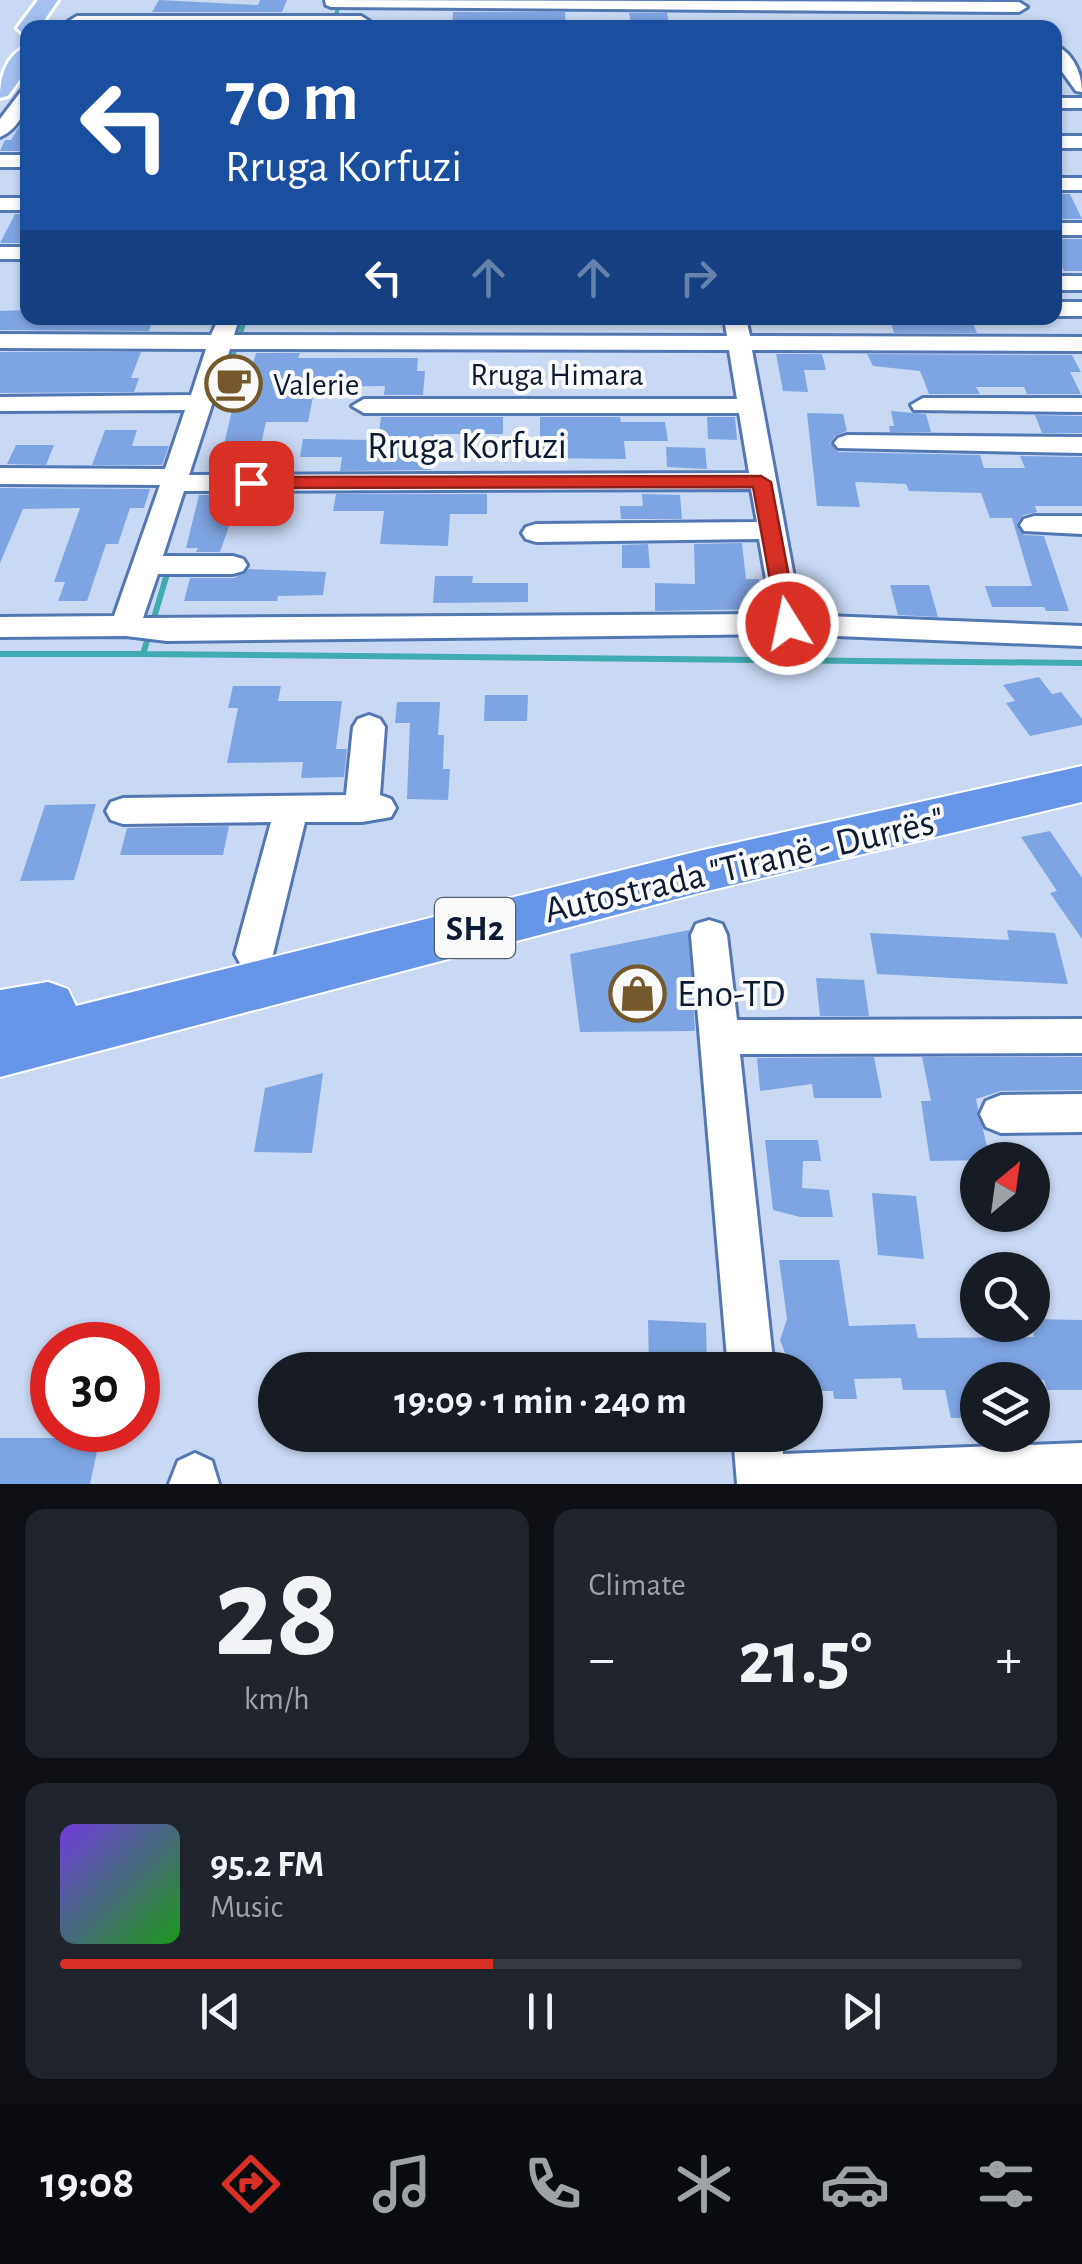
<!DOCTYPE html>
<html lang="en">
<head>
<meta charset="utf-8">
<style>
	:root { --surface:#171b24; --page:#20242c; --text:#f1f3f6; --muted:#9ea1a6; --line:#363941; --accent:#d93025 }
	body { margin:0; font-family:"Alegreya Sans",sans-serif; background:var(--page); color:var(--text); height:100vh; display:flex; flex-direction:column; font-size:38px; white-space:nowrap }
	* { box-sizing:border-box; margin:0 }
	p { font-size:32px; color:var(--muted) }
	.icon { flex:none; width:55px; height:55px; fill:none; stroke:currentColor; stroke-width:2; stroke-linecap:round; stroke-linejoin:round }
	.map { position:relative; height:1484px; overflow:hidden }
	.drawer { display:flex; flex-direction:column; gap:25px; padding:25px; background:#0d0f14; flex:1 }
	.drawer>* { flex:none }
	.hud { position:absolute; left:20px; top:20px; width:1042px; height:305px; border-radius:20px; box-shadow:0 2px 8px #0004; background:#1a4fa0; color:#fff; overflow:hidden }
	.needle { width:65px; rotate:29deg }
	.buttons { position:absolute; left:960px; top:1142px; display:grid; gap:20px }
	.buttons a { display:grid; place-items:center; width:90px; height:90px; border-radius:50%; background:var(--surface); box-shadow:0 2px 8px #0004; font-size:50px }
	.speed { position:absolute; left:30px; top:1322px; display:flex; gap:20px; font-size:50px; font-weight:700; text-align:center }
	.speed>* { display:grid; place-content:center; width:130px; height:130px; border-radius:50%; background:var(--surface); box-shadow:0 2px 8px #0004; line-height:1 }
	.speed .limit { border:15px solid #d22; background:#fff; color:#111 }
	.pin { position:absolute; display:grid; place-items:center; width:85px; height:85px; color:#fff; margin:-42px; border-radius:20px; box-shadow:0 5px 15px #0006 }
	.me { position:absolute; width:110px; margin:-55px; rotate:350deg; stroke-linejoin:round; filter:drop-shadow(0 0 8px #0008) }
	.turn { display:flex; align-items:center; gap:35px; height:210px; padding:0 40px; font-size:45px }
	.turn .icon { width:130px; height:130px; stroke-width:2.5 }
	.turn b { display:block; font-size:70px; line-height:85px }
	.lanes { display:flex; align-items:center; height:95px; padding:0 40px; background:#0003; justify-content:center; gap:50px; direction:ltr }
	.lanes .off { opacity:.35 }
	.big { font-size:75px; font-weight:600; line-height:1.1 }
	.drawer .tile { flex:1; display:flex; flex-direction:column; justify-content:center; gap:15px; min-width:0; padding:0 35px; border-radius:20px; background:var(--page) }
	.drawer .dial { align-items:center; gap:0 }
	.dial b { font-size:130px; line-height:1 }
	.song { display:flex; align-items:center; gap:30px }
	.cover { width:120px; height:120px; border-radius:15px; background:linear-gradient(135deg,hsl(260 70% 55%),hsl(120 70% 35%)) }
	.played { height:10px; border-radius:5px; background:linear-gradient(90deg,var(--accent) 45%,var(--line) 45%) }
	.keys { display:flex; justify-content:space-around; direction:ltr }
	.heat { display:flex; justify-content:space-between; align-items:center; font-size:55px; direction:ltr }
	.drawer .tiles { flex:1; display:grid; gap:25px; grid-template-columns:1fr 1fr }
	.tile:last-child { grid-column:span 2 }
	.trip { position:absolute; left:258px; top:1352px; width:565px; height:100px; border-radius:50px; background:var(--surface); box-shadow:0 2px 8px #0004; font-weight:600; line-height:100px; text-align:center }
	.dock { display:flex; height:160px; justify-content:space-around; align-items:center; background:#090b0e; color:var(--muted) }
	.dock .icon { width:70px; height:70px }
	.dock .on { color:var(--accent) }
	.dock b { font-size:45px; color:var(--text) }
	.map>svg:first-child { display:block }
	.lines { fill:none; stroke-linecap:round; stroke-linejoin:round }
	.stream-far2 { stroke:#40abb1; stroke-width:4 }
	.stream-far1 { stroke:#40abb1; stroke-width:5 }
	.stream { stroke:#40abb1; stroke-width:6 }
	.building { fill:#7ea5e3 }
	.minor-casing { stroke:#5377b2; stroke-width:6 }
	.major-casing { stroke:#fff; stroke-width:6 }
	.highway-casing { stroke:#fff; stroke-width:4 }
	.minor { fill:#fff; fill-rule:evenodd }
	.major { fill:#a3c0f1; fill-rule:evenodd }
	.highway { fill:#6596e8; fill-rule:evenodd }
	.route { fill:#d93025; stroke:#8d1f18; stroke-width:2.5 }
	.labels { text-anchor:middle; stroke-width:8; stroke-linejoin:round; paint-order:stroke }
	.far-street-label { font-size:32px; fill:#0c1a32; stroke:#f9f9f9 }
	.far-poi-label { font-size:32px; fill:#0c1a32; stroke:#f9f9f9; text-anchor:start }
	.shield { fill:#f9f9f9; stroke:#535d6e; stroke-width:2.5 }
	.shield-label { font-size:35px; font-weight:bold; fill:#0c1a32 }
	.street-label { font-size:38px; fill:#0c1a32; stroke:#f9f9f9 }
	.poi-label { font-size:38px; fill:#0c1a32; stroke:#f9f9f9; text-anchor:start }
</style>
</head>
<body>
<div class="map">
<svg width="1082" height="1484" viewBox="0 0 1082 1484">
	<rect width="100%" height="100%" fill="#c9d9f3"/>
	<g class="lines">
		<!-- stream-far2 -->
		<path class="stream-far2" d="M336,15L339,4"/>
		<!-- stream-far1 -->
		<path class="stream-far1" d="M240,335L245,318
			M228,372L236,345"/>
		<!-- stream -->
		<path class="stream" d="M153,621L167,574
			M147,641L143,654L1082,663
			M0,654H143"/>
	</g>
	<!-- building -->
	<path class="building" d="M159,0L258,5L260,0H287L282,12H152Z
		M453,12H565L566,28H452Z
		M629,13H667L670,28H632Z
		M28,112V151H0L5,140H11Z
		M1055,194H1070L1082,219H1055Z
		M15,214H28V243H0Z
		M1055,239H1082V271H1064L1055,254Z
		M28,310V318L153,319L149,331L0,330V311Z
		M905,318H971L977,333H894L891,323H907Z
		M0,352H141L131,378H139L134,392L0,393Z
		M256,353H300L298,358H418L417,371H425L423,395H384L385,386L315,387L308,422H266L258,458H249L245,471H218L241,371H251Z
		M776,354H822L826,370H804L808,392L783,391Z
		M867,354L1072,355L1081,372H1070L1081,394H1027L1024,387H976L980,394H929L920,371L873,366Z
		M891,411L926,414L931,432H890L889,426H894Z
		M807,413L843,414L847,431L835,436L830,443L838,452L980,455L984,468H1025L1020,456L1082,457V506H1035L1037,512L1023,515L1017,523L1024,535L1044,536L1069,611H1046L1044,607H992L985,586H1032L1012,518H990L981,493L909,491L906,484L855,482L860,507L817,506Z
		M1035,415L1082,416V433H1042Z
		M381,417H503V434H434L431,470L340,471L342,457H300L303,439L378,440Z
		M540,417H620L621,422H665L668,441H624L626,459L540,458Z
		M707,417H735L737,440L708,439Z
		M105,430H137L132,446H169L162,465H92Z
		M16,445H54L46,465L7,464Z
		M666,447L705,448L707,469L667,467Z
		M0,488L150,489L144,508H130L118,544H106L87,601H58L65,582H54L80,508L23,509L0,563Z
		M336,494H487V514H450L448,546L380,544L384,511H333Z
		M642,494L680,495L682,519H621L620,506H643Z
		M199,495H240L220,552H196L198,548H186Z
		M742,543L746,579H759L765,609L655,611V583L695,584L694,544Z
		M648,544L650,568H622V545Z
		M249,569L326,572L323,595L278,596L277,601H184L190,578H234Z
		M435,576H473L472,583H528V602L433,603Z
		M890,585H929L938,617L898,615Z
		M1039,677L1052,694L1061,692L1082,719V725L1030,736L1006,703L1015,701L1003,685Z
		M233,686H281L278,701H342L336,749H347L344,777L301,778L303,762L227,763L238,708H228Z
		M485,695H528L527,721H484Z
		M397,702H440L438,735H444L443,769H450L448,800L407,799L410,723H395Z
		M96,804L74,880L20,881L45,805Z
		M229,826L223,855H120L127,828Z
		M1050,831L1082,878V939L1050,893L1057,891L1021,837Z
		M689,930L695,1031L580,1032L570,954Z
		M1007,930L1055,933L1068,984L877,974L870,933L1009,940Z
		M816,978L864,980L869,1016H820Z
		M874,1057L882,1098H814L812,1084L760,1091L757,1058Z
		M922,1057H1082V1090L1001,1091L976,1099L990,1160L930,1161L921,1101H931Z
		M323,1073L312,1153L254,1152L265,1088Z
		M765,1140H818L821,1161H803L802,1188L829,1190L833,1217H800L773,1210Z
		M872,1193L916,1196L924,1259L878,1255Z
		M779,1260H839L849,1326L915,1324L918,1338L1034,1337L1032,1319L1082,1320V1390H1047L1044,1380H978V1418H951L945,1390H903L901,1378L854,1379L857,1399H834L833,1391H805V1370H785V1353L780,1340L787,1319Z
		M648,1320L706,1323L707,1370H649Z
		M0,1438H100L90,1484H0Z"/>
	<g class="lines">
		<defs>
			<path id="minor" d="M325,0L1019,2L1027,7L1019,12L331,7L326,5Z
				M77,16H361L369,21L361,26L71,24L69,21Z
				M1055,45C1073,53 1082,73 1082,92L1076,91L1055,62Z
				M28,89C28,108 19,129 0,137V119L22,90Z
				M1055,98H1082V108H1055Z
				M1055,136H1082V148H1055Z
				M0,155H28V167H0Z
				M1055,178H1082V190H1055Z
				M0,198H28V210H0Z
				M1055,223H1082V235H1055Z
				M0,247H28V259H0Z
				M1055,276H1082V290H1055Z
				M1055,302H1082V316H1055Z
				M219,318H235L238,322L234,335L727,336L724,318H746L750,336L1082,337V351L752,350L801,615L1082,626V646L788,634L167,641L126,636L0,637V617L114,616L160,485L0,484V468L165,469L185,410L0,411V397L191,395L206,349L0,348V334L211,335ZM230,349L729,350L737,399H364L352,406L364,413H739L749,473L189,475ZM751,489L757,522L536,524L526,527L522,533L526,539L536,542L759,539L772,614L143,618L158,574H233L243,571L247,565L243,559L233,556H163L184,491Z
				M923,398H1082V412L914,410L911,405Z
				M847,435L1082,437V453L838,448L834,443L838,438Z
				M1034,516H1082V534L1024,531L1020,525L1024,519Z
				M369,715L380,719L385,727L380,795L391,799L396,808L391,817L362,822H305L273,954L267,965L254,970L241,965L235,954L271,822L123,824L111,820L106,811L111,802L123,798L346,795L353,727L358,719Z
				M709,920L722,924L727,935L737,1020L1082,1019V1053L740,1054L774,1370H728L691,935L696,924Z
				M1082,1094V1132L1001,1133L986,1127L980,1114L986,1101L1001,1095Z
				M733,1435H781L783,1454L1082,1443V1484H737Z
				M195,1453L212,1461L219,1484H169L178,1461Z"/>
			<path id="major" d="M38,0H58L39,28H28V34L21,32L17,28Z
				M28,46V68L8,96L0,98C0,77 6,54 28,46Z"/>
			<path id="highway" d="M1082,766V802L699,893L0,1077V990L48,982L68,989L76,1006L699,851Z"/>
		</defs>
		<!-- minor casing -->
		<use href="#minor" class="minor-casing"/>
		<!-- major casing -->
		<use href="#major" class="major-casing"/>
		<!-- highway casing -->
		<use href="#highway" class="highway-casing"/>
		<!-- minor -->
		<use href="#minor" class="minor"/>
		<!-- major -->
		<use href="#major" class="major"/>
		<!-- highway -->
		<use href="#highway" class="highway"/>
	</g>
	<!-- route -->
	<path class="route" d="M761,476L771,482L798,624L788,631L778,624L753,487L251,488L242,483L251,477Z"/>
	<!-- icons -->
	<defs>
		<symbol id="cafe-ring" viewBox="-11 -11 22 22"><circle r="9.5" fill="#f9f9f9" stroke="#73592b" stroke-width="1.5"/><path d="M-5.5-4.5H6V0H3Q3 3.5 0 3.5H-2.5Q-5.5 3.5-5.5 0ZM3-3.2v2h1.7v-2ZM-6 4.5H4V6H-6Z" fill="#73592b"/></symbol>
		<symbol id="shop-ring" viewBox="-11 -11 22 22"><circle r="9.5" fill="#f9f9f9" stroke="#73592b" stroke-width="1.5"/><path d="M-5-2.5h2.3a2.7 3.5 0 0 1 5.4 0H5L5.5 6h-11ZM-1.5-2.5h3a1.5 2.3 0 0 0-3 0Z" fill="#73592b"/></symbol>
	</defs>
	<g fill-rule="evenodd">
		<use href="#cafe-ring" x="202" y="352" width="63" height="63"/>
		<use href="#shop-ring" x="606" y="962" width="63" height="63"/>
	</g>
	<g class="labels">
		<!-- far-street labels -->
		<g class="far-street-label">
			<text x="557" y="385">Rruga Himara</text>
		</g>
		<!-- far-poi labels -->
		<g class="far-poi-label">
			<text x="273" y="395">Valerie</text>
		</g>
		<!-- shield labels -->
		<rect class="shield" x="435" y="898" width="80" height="60" rx="8"/>
		<g class="shield-label">
			<text x="475" y="940">SH2</text>
		</g>
		<!-- street labels -->
		<g class="street-label">
			<text x="467" y="458">Rruga Korfuzi</text>
			<text transform="translate(744 864) rotate(-13)" y="13">Autostrada "Tiranë - Durrës"</text>
		</g>
		<!-- poi labels -->
		<g class="poi-label">
			<text x="677" y="1006">Eno-TD</text>
		</g>
	</g>
</svg>
<div class="buttons">
<a><svg class="needle" viewBox="-14 -14 28 28"><path d="M0-13l5 13h-10z" fill="#e53935"/><path d="M0 13l5-13h-10z" fill="#9ea1a6"/></svg></a>
<a><svg class="icon" aria-label="search" viewBox="0 0 24 24"><circle cx="10" cy="10" r="6"/><path d="M15 15l6 6"/></svg></a>
<a><svg class="icon" aria-label="layers" viewBox="0 0 24 24"><path d="M12 4l9 5-9 5-9-5zM3 14l9 5 9-5"/></svg></a>
</div>
<div class="speed"><div class="limit">30</div></div>
<div class="pin" style="left:251px;top:483px;background:#d93025"><svg class="icon" aria-label="arrive" viewBox="0 0 24 24"><path d="M6 21V4h12l-3 4 3 4H6"/></svg></div>
<svg class="me" style="left:788px;top:624px" viewBox="-20 -20 40 40"><circle r="17" fill="#d93025" stroke="#fff" stroke-width="3"/><path d="M0-11L8 9 0 5-8 9z" fill="#fff"/></svg>
<div class="trip">19:09 · 1 min · 240 m</div>
<div class="hud">
<div class="turn"><svg class="icon" aria-label="left" viewBox="0 0 24 24"><path d="M17 20v-9H6M10 6l-5 5 5 5"/></svg><div><b>70 m</b>Rruga Korfuzi</div></div>
<div class="lanes"><svg class="icon" aria-label="left" viewBox="0 0 24 24"><path d="M17 20v-9H6M10 6l-5 5 5 5"/></svg><svg class="icon off" aria-label="ahead" viewBox="0 0 24 24"><path d="M12 20V5M6 11l6-6 6 6"/></svg><svg class="icon off" aria-label="ahead" viewBox="0 0 24 24"><path d="M12 20V5M6 11l6-6 6 6"/></svg><svg class="icon off" aria-label="right" viewBox="0 0 24 24"><path d="M7 20v-9h11M14 6l5 5-5 5"/></svg></div>
</div>
</div>
<section class="drawer">
<div class="tiles">
<div class="tile dial"><b>28</b><p>km/h</p></div>
<div class="tile"><p>Climate</p>
<div class="heat"><a>−</a><b class="big">21.5°</b><a>+</a></div>
</div>
<div class="tile">
<div class="song"><i class="cover"></i><div><b>95.2 FM</b><p>Music</p></div></div>
<div class="played"></div>
<div class="keys"><svg class="icon" aria-label="previous" viewBox="0 0 24 24"><path d="M18 5L8 12l10 7zM5 5v14"/></svg><svg class="icon" aria-label="pause" viewBox="0 0 24 24"><path d="M8 5v14M16 5v14"/></svg><svg class="icon" aria-label="next" viewBox="0 0 24 24"><path d="M6 5l10 7-10 7zM19 5v14"/></svg></div>
</div>
</div>
</section>
<nav class="dock">
<b>19:08</b>
<svg class="icon on" aria-label="directions" viewBox="0 0 24 24"><path d="M12 3l9 9-9 9-9-9zM9 14v-3h6M13 9l2 2-2 2"/></svg>
<svg class="icon" aria-label="music" viewBox="0 0 24 24"><path d="M9 18V5l10-2v13"/><circle cx="6" cy="18" r="3"/><circle cx="16" cy="16" r="3"/></svg>
<svg class="icon" aria-label="phone" viewBox="0 0 24 24"><path d="M5 4h4l2 5-3 2q2 4 5 5l2-3 5 2v4C11 20 4 13 5 4z"/></svg>
<svg class="icon" aria-label="climate" viewBox="0 0 24 24"><path d="M12 3v18M4 7l16 10M4 17L20 7"/></svg>
<svg class="icon" aria-label="car" viewBox="0 0 24 24"><path d="M5 17H2v-5l4-1 3-4h7l3 4 3 1v5h-3M9 17h6M6 11h13"/><circle cx="7" cy="17" r="2"/><circle cx="17" cy="17" r="2"/></svg>
<svg class="icon" aria-label="filters" viewBox="0 0 24 24"><path d="M4 7h16M4 17h16"/><circle cx="9" cy="7" r="2"/><circle cx="15" cy="17" r="2"/></svg>
</nav>
</body>
</html>
